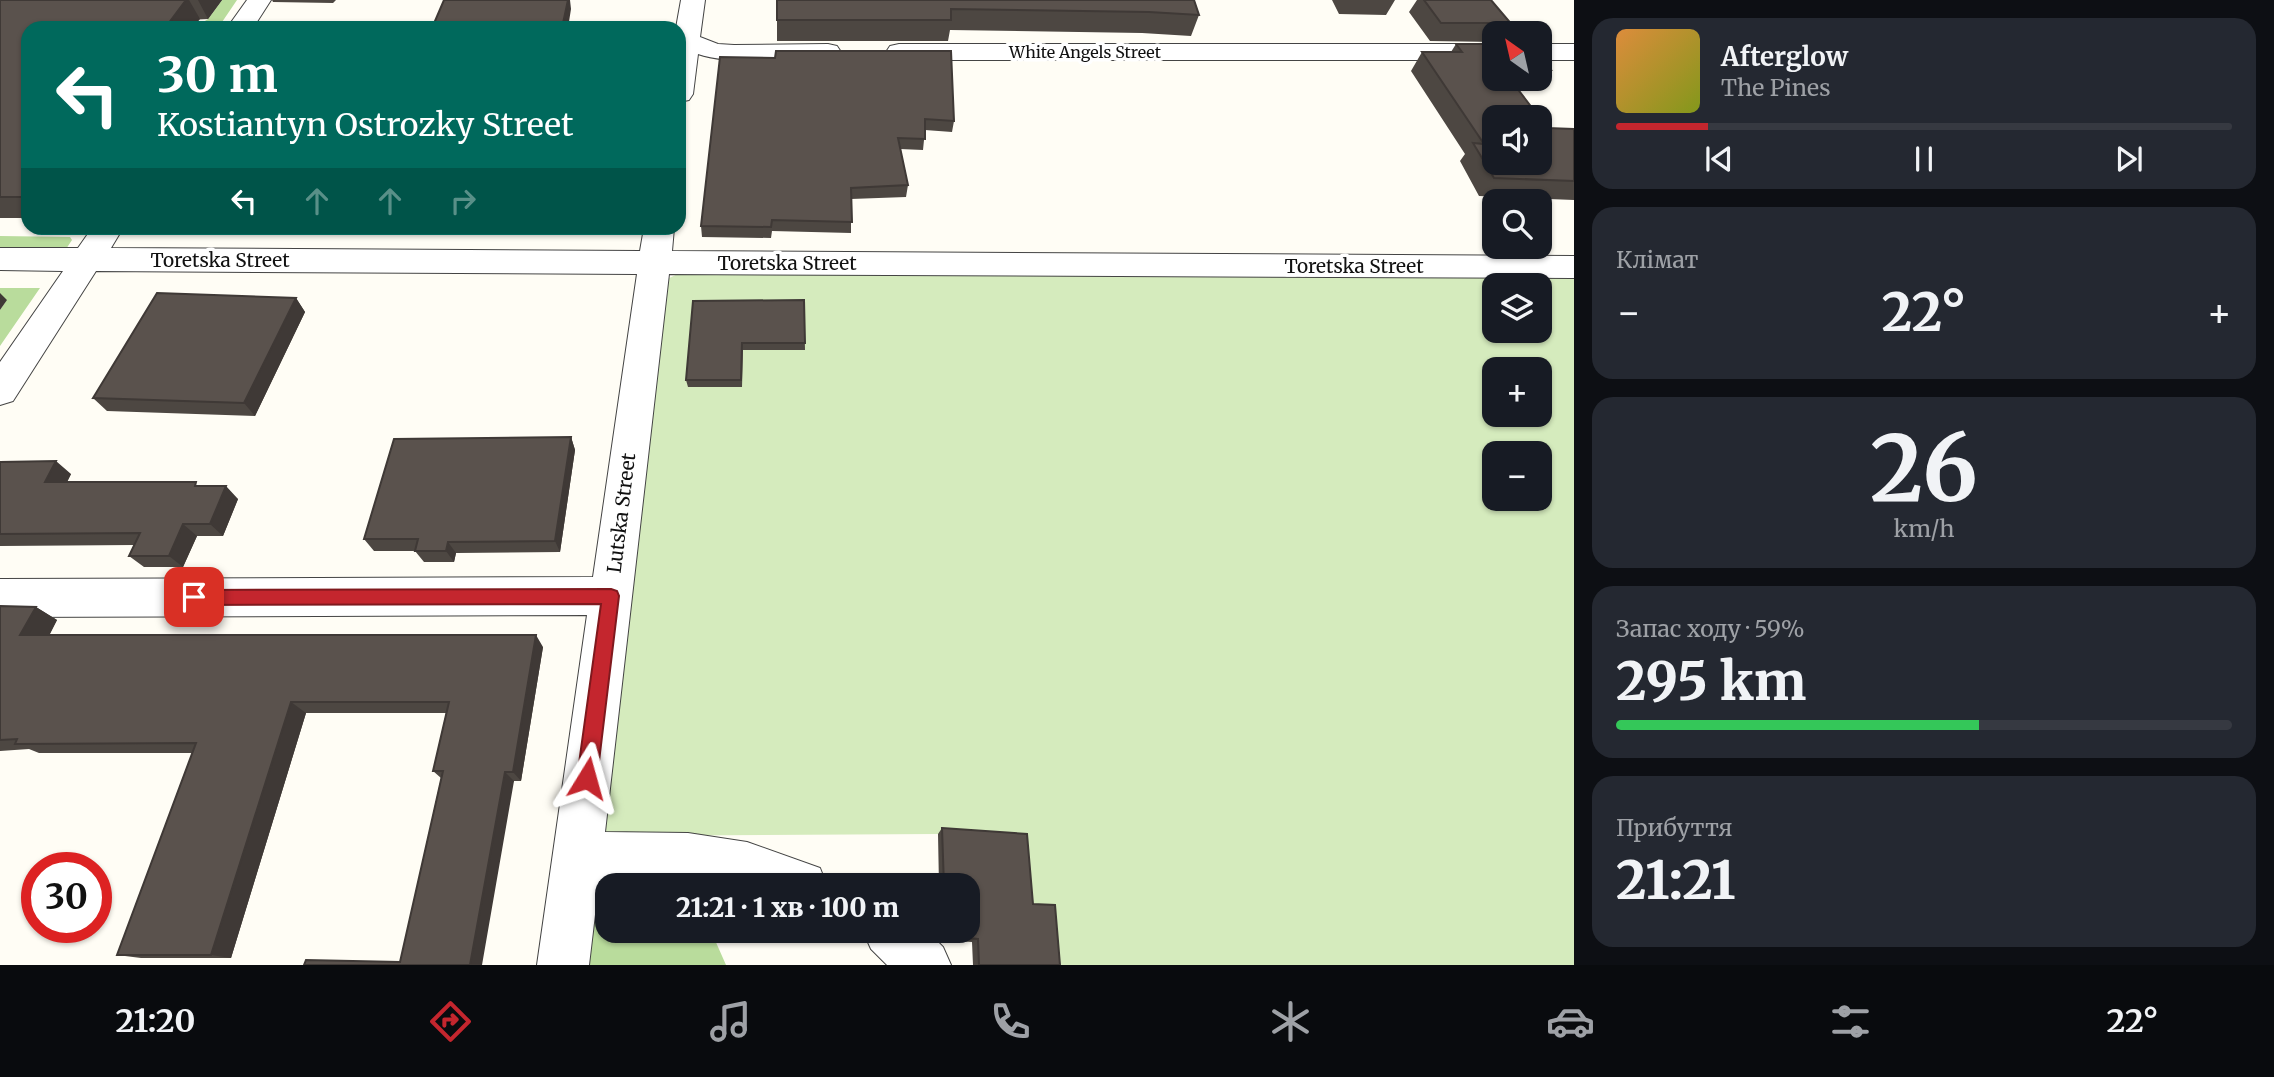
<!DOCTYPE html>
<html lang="uk">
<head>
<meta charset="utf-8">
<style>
	:root { --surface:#171b24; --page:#242831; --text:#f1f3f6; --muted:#9ea1a6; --line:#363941; --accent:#c4262e }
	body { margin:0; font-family:Merriweather,serif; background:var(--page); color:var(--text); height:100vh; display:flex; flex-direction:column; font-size:26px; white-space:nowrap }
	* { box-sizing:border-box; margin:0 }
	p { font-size:23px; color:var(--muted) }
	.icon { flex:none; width:38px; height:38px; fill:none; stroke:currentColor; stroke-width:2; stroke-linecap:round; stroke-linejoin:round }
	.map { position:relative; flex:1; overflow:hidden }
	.details { display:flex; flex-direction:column; gap:18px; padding:18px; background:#0d0f14; width:700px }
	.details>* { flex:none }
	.guide { position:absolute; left:21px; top:21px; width:665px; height:214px; border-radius:21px; box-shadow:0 2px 5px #0004; background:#00695c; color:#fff; overflow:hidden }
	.needle { width:46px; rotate:326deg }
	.fabs { position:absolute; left:1482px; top:21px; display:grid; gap:14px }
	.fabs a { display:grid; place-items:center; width:70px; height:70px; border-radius:14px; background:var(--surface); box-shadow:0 2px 5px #0004; font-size:35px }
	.speed { position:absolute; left:21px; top:852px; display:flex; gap:14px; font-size:35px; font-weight:700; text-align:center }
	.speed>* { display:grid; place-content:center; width:91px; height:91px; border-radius:50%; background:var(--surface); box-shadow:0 2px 5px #0004; line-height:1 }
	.speed .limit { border:10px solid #d22; background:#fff; color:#111 }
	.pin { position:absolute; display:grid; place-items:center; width:60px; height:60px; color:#fff; margin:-30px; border-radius:14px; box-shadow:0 4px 10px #0006 }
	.me { position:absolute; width:77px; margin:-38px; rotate:8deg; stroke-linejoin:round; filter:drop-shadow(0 0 5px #0008) }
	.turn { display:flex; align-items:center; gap:24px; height:147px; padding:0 21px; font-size:32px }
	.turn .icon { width:91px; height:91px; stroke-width:2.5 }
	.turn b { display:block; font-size:49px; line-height:60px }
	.lanes { display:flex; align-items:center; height:66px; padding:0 21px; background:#0003; justify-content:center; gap:35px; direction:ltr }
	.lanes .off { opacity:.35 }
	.big { font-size:52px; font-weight:800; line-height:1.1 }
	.details .widget { flex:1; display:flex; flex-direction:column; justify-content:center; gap:10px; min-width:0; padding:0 24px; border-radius:21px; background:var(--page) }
	.details .dial { align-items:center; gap:0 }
	.dial b { font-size:91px; line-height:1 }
	.song { display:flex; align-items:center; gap:21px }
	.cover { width:84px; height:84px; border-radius:10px; background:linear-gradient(135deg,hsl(30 70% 55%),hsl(70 70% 35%)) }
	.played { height:7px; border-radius:4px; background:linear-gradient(90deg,var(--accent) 15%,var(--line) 15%) }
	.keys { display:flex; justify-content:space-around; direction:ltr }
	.heat { display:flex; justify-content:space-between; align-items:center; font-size:38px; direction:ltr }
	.charge { height:10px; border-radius:5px; background:linear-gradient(90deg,#34c759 59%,var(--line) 0) }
	.trip { position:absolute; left:595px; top:873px; width:385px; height:70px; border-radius:21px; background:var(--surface); box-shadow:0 2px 5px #0004; font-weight:800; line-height:70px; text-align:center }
	.dock { display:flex; height:112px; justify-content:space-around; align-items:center; background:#090b0e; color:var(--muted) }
	.dock .icon { width:49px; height:49px }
	.dock .active { color:var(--accent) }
	.dock b { font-size:32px; color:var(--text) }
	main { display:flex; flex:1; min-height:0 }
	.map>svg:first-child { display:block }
	.green { fill:#d5ebbd; fill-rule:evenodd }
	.forest { fill:#b9dc9c }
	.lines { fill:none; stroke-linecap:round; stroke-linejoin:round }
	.minor-casing { stroke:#444; stroke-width:2 }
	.minor { fill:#fff; fill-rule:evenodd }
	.wall { fill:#4d4742 }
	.shaded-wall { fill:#3f3936 }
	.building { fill:#5a524d; stroke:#3f3936; stroke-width:2 }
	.route { fill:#c4262e; stroke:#7f191e; stroke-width:2 }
	.labels { text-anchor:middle; stroke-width:7; stroke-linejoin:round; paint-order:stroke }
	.far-street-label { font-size:16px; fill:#111; stroke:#fff }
	.street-label { font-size:19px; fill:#111; stroke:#fff }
</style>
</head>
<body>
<main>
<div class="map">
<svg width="1574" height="965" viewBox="0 0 1574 965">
	<rect width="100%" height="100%" fill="#fffdf5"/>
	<!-- green -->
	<path class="green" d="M682,272L1574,276V965H1051L1026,908L1021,840L938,834L600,836L665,280ZM1494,285H1540V331H1494ZM1494,369H1540V415H1494ZM1494,453H1540V499H1494Z"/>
	<!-- forest -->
	<path class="forest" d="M222,0H237L218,28H194L208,19Z
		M0,236L70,237L72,240L66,249L0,248Z
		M0,288H40L0,346V310L6,301L0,300Z
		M595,879L679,882L685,885L607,886V931H711L726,965H585Z"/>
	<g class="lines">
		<defs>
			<path id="minor" d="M247,0H271L253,28H227Z
				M681,0H705L700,37L718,44L734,45L828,44L837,46L841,52L837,58C807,65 727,64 698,54L693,94L689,100L679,102V28H676Z
				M899,44H1494V60H899L890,58L886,52L890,46Z
				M1540,44H1574V60H1540Z
				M92,228H123L111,248L640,251L644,228H674L672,251L1574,256V278L669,274L605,832L688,833L747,842L820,868L827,886H707L688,883L599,881L589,965H537L587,615L0,617V579L593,577L637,274L96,271L13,401L0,405V362L63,271L0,270V248H78Z
				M863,931H927L943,947L951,965H887L871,949Z"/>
		</defs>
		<!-- minor casing -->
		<use href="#minor" class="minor-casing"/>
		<!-- minor -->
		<use href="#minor" class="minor"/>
	</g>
	<!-- wall -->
	<path class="wall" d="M0,0H222L208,19L28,28V218H0Z
		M272,0H336L333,3L273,2Z
		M777,0H1194L1199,15L1191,36L1142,33L950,30L948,41H777Z
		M1332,0H1395L1386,15L1339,14Z
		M1417,0H1491L1519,33H1494V42L1430,41L1409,12Z
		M1456,44L1494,79H1540V57L1551,70L1537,89H1518L1547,128L1574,129V200L1479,196L1460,161L1465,154L1411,71L1422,52H1451Z
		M720,57L954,121L952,132L925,130L923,150L900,149L908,185L906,197L851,199V233L772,231L771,238L702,237L701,226Z
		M296,298L305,312L255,416L107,411L93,398Z
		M804,300L805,350H743L742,387H688L686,380Z
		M571,437L575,450L560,552L456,553L454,562H424L415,551H374L364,539Z
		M0,462L71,474L67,482L201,486L238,499L223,536H197L183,567H144L129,556L134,545L0,546Z
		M0,606L36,607L57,620L49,635L543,647L521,781H514L400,962L441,778L433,771L446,713H306L231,958H141L117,955L192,753H39L29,749L0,751Z
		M942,828L1033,904L1060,965H973L972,942L941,940L940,931H968V886H939L938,834Z"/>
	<!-- shaded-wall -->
	<path class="shaded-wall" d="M186,0H189L200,19L193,28H165Z
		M198,0H222L208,19Z
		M568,0H570L571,9L568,28H562Z
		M0,293L7,300L0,310Z
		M296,298L305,312L255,416L244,403Z
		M571,437L575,450L560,552L555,541Z
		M56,461L71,474L61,494L45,482Z
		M226,486L238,499L223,536L210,524Z
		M183,524L197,536L183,567L169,556Z
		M448,542L456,553L454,562L446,551Z
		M36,607L57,620L43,648L20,635Z
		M536,635L543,647L521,781L513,772Z
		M291,702L306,713L231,958L211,955Z
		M505,772L514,781L482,965H470Z"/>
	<!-- building -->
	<path class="building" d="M0,0H186L165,28H28V197H0Z
		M444,0H568L562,28H432Z
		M777,0H1194L1199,15L1149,12L951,9V20H777Z
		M1424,0H1491L1519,33H1509V26L1507,23H1441Z
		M1456,44H1494V79H1510L1539,117H1494V163H1540V119L1547,128L1574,129V181L1494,178L1473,143L1484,144L1422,52H1462Z
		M776,51H951L954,121L925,119V139L898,138L908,185L851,188L852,222L772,220L771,227L701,226L720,57L775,58Z
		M1540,57L1551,70L1540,71Z
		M157,293L296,298L244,403L93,398Z
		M804,300L805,343H742L741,380H686L693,301Z
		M571,437L555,541L448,542L446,551H415L418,539H364L394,439Z
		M56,461L45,482H196L195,486H226L210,524H183L169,556H129L140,533L0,534V462Z
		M0,606L36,607L20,635H536L513,772H505L470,965H304L306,960L400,962L443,771H433L449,702H291L211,955H117L196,743L15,744L17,739L0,740Z
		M942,828L1027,834L1033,904L1055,905L1060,965H979L978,939L945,936V931H968V886H944Z"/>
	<!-- route -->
	<path class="route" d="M611,589L617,591L619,596L597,778L594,785L587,788L580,785L577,778L601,604L194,605L188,603L186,597L188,592L194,590Z"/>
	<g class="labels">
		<!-- far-street labels -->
		<g class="far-street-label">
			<text x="1085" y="58">White Angels Street</text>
		</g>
		<!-- street labels -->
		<g class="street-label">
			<text x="220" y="267">Toretska Street</text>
			<text x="787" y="270">Toretska Street</text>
			<text x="1354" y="273">Toretska Street</text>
			<text transform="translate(621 513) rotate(-83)" y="7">Lutska Street</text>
		</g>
	</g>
</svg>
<div class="fabs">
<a><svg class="needle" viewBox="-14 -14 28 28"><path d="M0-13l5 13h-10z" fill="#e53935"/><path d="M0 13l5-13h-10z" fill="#9ea1a6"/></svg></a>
<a><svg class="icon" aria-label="sound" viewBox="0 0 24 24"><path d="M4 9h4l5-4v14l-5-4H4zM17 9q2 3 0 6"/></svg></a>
<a><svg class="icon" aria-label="search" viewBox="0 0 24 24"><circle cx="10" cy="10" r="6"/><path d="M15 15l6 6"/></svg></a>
<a><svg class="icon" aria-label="layers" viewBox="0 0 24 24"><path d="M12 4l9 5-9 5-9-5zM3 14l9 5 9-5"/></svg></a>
<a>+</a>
<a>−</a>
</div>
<div class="speed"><div class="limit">30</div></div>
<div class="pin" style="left:194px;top:597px;background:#d93025"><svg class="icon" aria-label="arrive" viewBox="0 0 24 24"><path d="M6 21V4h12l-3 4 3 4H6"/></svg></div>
<svg class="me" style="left:587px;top:778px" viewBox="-20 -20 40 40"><path d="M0-17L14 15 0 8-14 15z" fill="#c4262e" stroke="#fff" stroke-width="4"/></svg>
<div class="trip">21:21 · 1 хв · 100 m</div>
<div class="guide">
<div class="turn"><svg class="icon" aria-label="left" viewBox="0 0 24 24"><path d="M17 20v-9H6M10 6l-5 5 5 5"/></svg><div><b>30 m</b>Kostiantyn Ostrozky Street</div></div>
<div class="lanes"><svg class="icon" aria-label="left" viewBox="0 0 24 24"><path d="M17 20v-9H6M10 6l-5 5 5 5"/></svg><svg class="icon off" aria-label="ahead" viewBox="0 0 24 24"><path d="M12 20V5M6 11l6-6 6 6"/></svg><svg class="icon off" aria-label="ahead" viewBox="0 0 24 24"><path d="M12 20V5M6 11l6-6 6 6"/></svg><svg class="icon off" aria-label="right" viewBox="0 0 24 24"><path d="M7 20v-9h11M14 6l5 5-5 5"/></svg></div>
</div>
</div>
<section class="details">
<div class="widget">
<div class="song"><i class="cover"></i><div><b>Afterglow</b><p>The Pines</p></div></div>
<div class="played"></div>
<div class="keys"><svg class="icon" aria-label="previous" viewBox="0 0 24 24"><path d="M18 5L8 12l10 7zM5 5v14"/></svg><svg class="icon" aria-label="pause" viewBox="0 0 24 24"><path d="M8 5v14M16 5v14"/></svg><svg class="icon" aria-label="next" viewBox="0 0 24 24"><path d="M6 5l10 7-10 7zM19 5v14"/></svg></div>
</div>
<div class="widget"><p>Клімат</p>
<div class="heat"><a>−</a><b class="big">22°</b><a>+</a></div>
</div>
<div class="widget dial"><b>26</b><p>km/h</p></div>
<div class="widget"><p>Запас ходу · 59%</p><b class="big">295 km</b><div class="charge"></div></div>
<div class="widget"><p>Прибуття</p><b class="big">21:21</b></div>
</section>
</main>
<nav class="dock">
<b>21:20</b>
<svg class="icon active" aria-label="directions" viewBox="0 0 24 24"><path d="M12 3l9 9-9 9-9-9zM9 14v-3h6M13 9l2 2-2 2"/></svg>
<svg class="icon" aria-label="music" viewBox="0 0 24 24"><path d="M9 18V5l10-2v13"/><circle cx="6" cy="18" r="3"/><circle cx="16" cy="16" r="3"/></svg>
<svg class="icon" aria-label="phone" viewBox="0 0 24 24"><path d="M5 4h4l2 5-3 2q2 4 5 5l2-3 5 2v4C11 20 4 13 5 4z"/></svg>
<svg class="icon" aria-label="climate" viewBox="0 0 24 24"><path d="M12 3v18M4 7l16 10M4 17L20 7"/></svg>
<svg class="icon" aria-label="car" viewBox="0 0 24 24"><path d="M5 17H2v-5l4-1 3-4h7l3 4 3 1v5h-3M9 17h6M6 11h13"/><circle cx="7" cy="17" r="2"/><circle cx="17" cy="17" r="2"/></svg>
<svg class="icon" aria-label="filters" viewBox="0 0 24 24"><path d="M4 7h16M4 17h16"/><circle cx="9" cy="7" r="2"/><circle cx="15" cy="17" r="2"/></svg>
<b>22°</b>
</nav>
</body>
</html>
